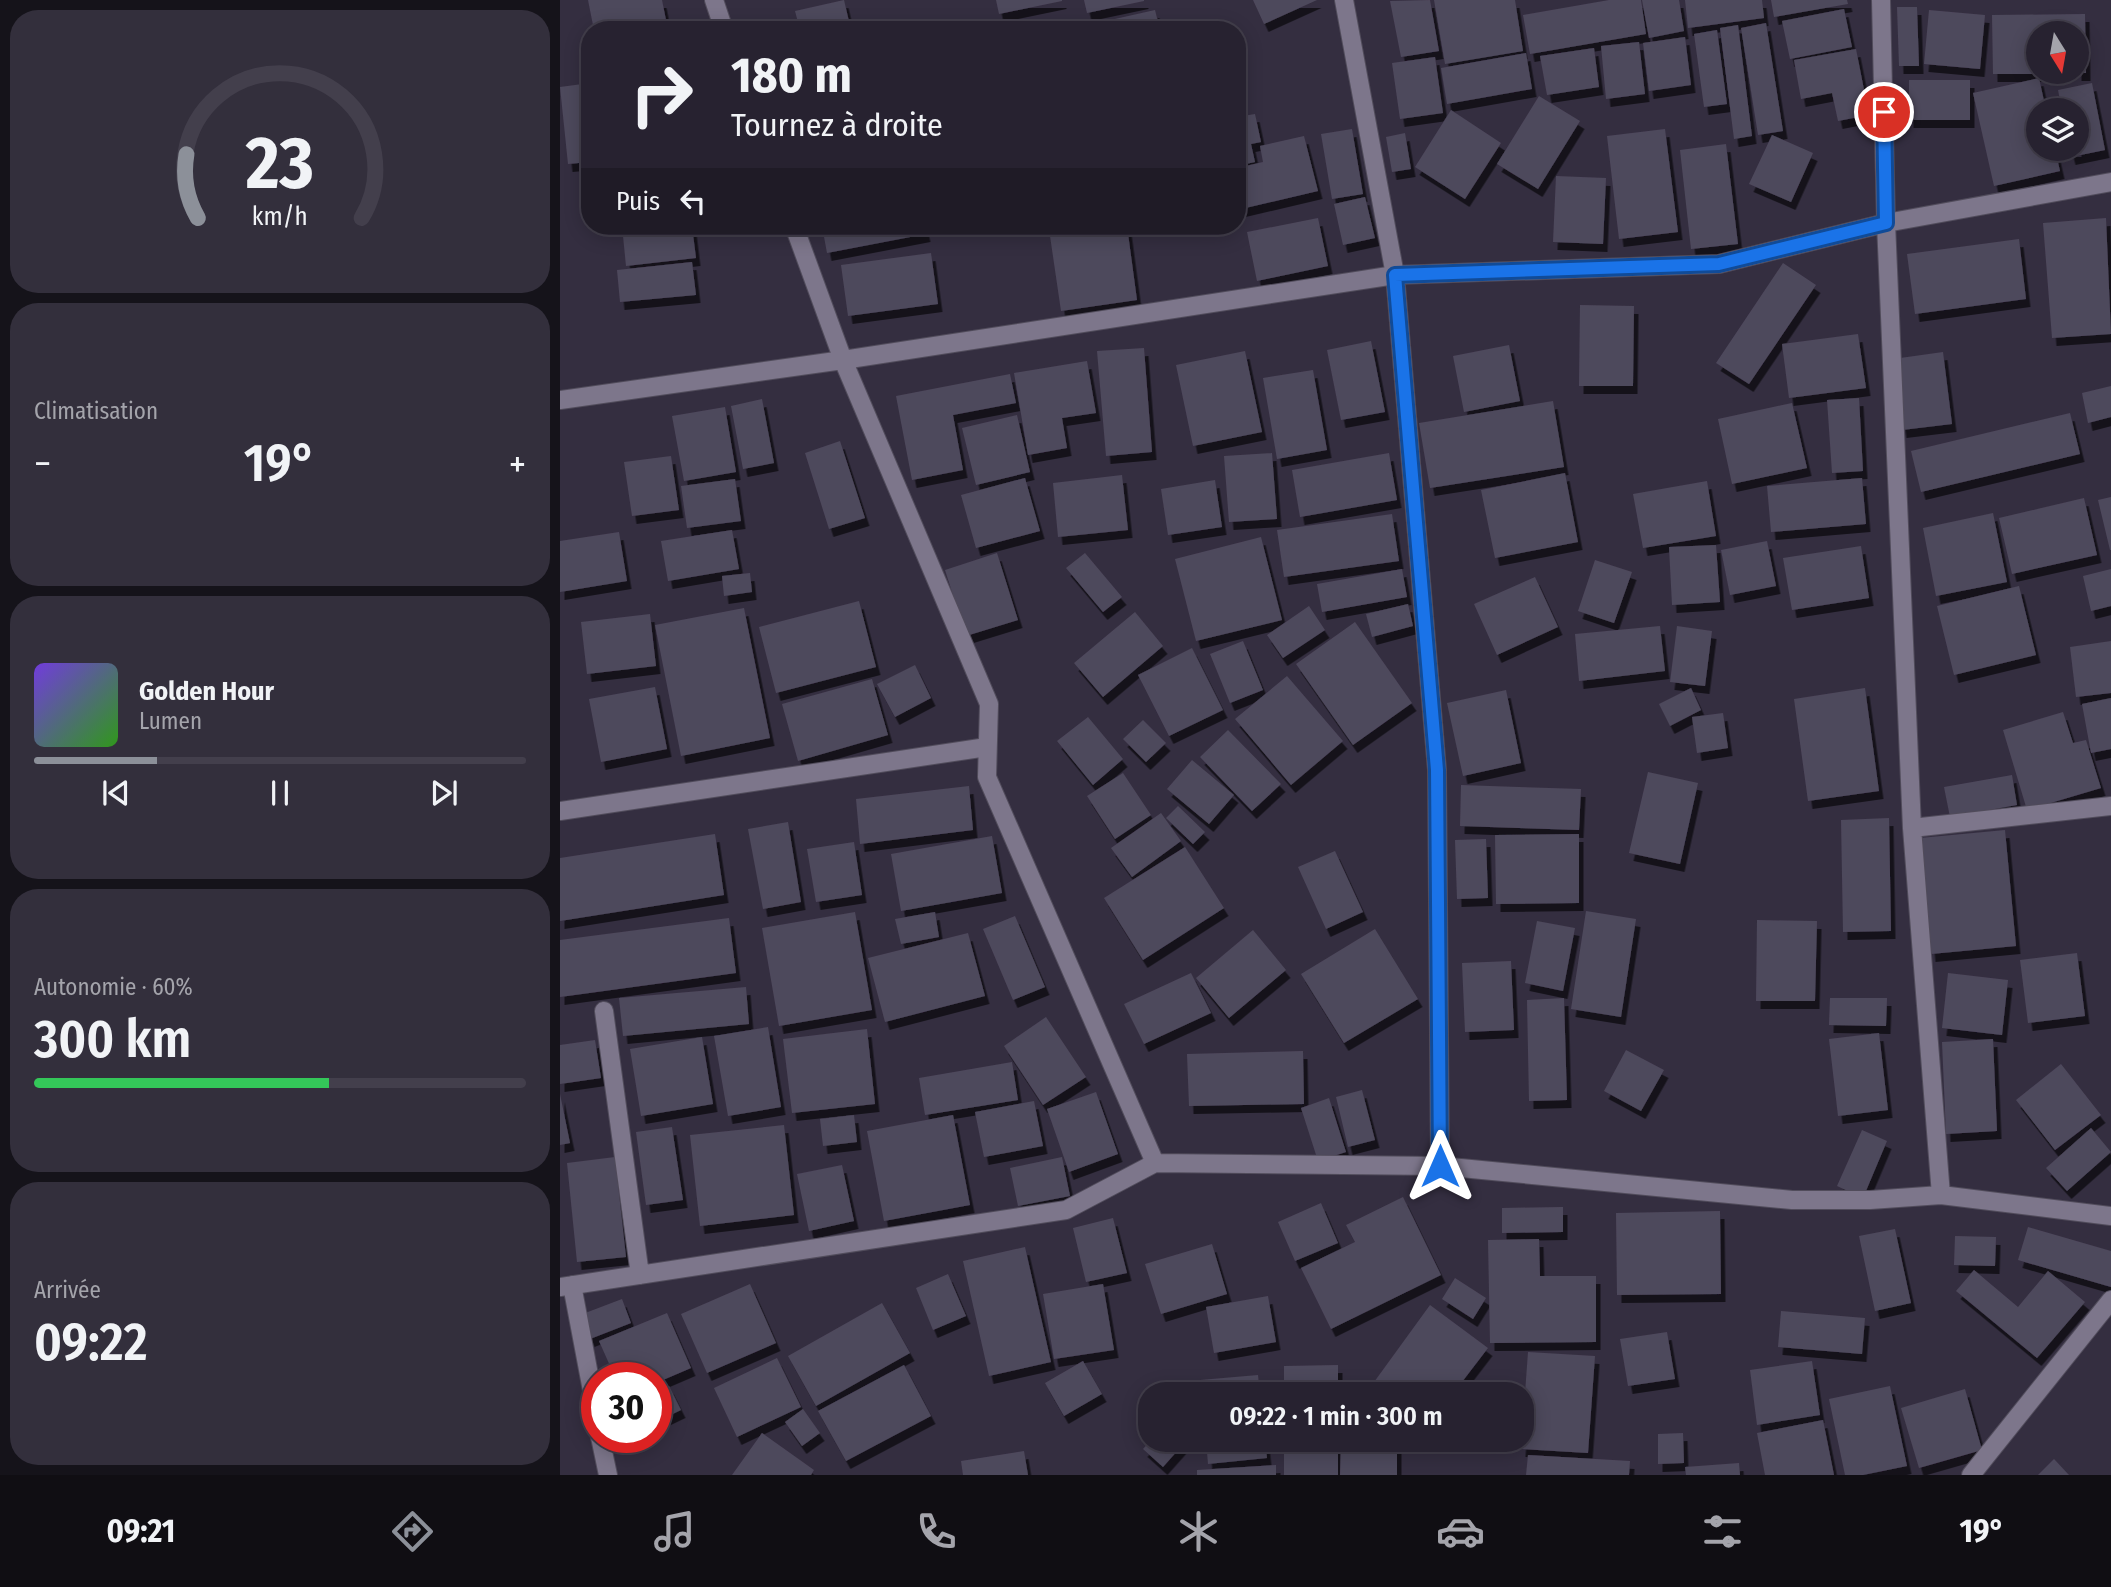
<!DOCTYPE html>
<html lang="fr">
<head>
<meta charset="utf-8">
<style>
	:root { --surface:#272230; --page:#332f3c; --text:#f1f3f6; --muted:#a4a4ab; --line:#433f4c; --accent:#8c9099 }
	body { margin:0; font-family:"Fira Sans Condensed",sans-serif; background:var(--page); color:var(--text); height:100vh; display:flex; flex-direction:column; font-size:26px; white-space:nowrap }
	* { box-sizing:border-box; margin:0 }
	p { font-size:23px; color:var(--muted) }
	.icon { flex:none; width:38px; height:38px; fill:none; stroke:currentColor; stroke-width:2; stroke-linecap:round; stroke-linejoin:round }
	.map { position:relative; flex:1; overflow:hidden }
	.details { display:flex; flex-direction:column; gap:10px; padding:10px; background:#15131a; width:560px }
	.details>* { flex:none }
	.top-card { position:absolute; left:21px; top:21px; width:665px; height:214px; border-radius:28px; box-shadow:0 4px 18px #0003,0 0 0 2px var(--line); background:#272230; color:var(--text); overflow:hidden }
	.needle { width:46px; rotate:169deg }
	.buttons { position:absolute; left:1466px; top:21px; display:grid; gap:14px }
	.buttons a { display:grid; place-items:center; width:63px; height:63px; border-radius:50%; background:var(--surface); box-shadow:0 4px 18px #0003,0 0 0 2px var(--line); font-size:35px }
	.speed { position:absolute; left:21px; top:1362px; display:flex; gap:14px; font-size:35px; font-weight:700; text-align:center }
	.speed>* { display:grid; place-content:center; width:91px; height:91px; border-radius:50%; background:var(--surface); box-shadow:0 4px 18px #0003,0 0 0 2px var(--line); line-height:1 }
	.speed .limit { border:10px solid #d22; background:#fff; color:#111 }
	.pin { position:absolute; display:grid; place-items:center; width:60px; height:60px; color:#fff; margin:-30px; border:4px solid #fff; border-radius:50%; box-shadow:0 2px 7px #0007 }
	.me { position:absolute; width:77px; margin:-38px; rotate:0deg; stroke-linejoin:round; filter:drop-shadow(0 0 5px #0008) }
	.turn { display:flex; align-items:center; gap:24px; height:147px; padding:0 35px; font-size:32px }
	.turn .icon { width:91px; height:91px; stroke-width:2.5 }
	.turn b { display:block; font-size:49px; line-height:60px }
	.then { display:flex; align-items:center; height:66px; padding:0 35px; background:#0003; gap:14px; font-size:26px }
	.big { font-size:52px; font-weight:600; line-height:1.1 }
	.details .card { flex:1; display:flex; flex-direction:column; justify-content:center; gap:10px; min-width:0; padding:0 24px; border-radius:28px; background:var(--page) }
	.details .dial { align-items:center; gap:0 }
	.dial svg { height:182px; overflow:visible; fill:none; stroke:var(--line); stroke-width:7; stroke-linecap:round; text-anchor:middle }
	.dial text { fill:var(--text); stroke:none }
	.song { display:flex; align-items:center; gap:21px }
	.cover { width:84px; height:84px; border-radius:10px; background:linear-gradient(135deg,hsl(260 70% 55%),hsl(110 70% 35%)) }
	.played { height:7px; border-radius:4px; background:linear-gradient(90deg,var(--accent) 25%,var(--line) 25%) }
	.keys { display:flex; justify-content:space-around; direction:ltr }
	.heat { display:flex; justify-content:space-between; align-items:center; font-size:38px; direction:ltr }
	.charge { height:10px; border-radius:5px; background:linear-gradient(90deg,#34c759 60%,var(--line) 0) }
	.trip { position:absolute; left:578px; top:1382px; width:396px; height:70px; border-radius:28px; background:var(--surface); box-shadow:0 4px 18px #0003,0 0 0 2px var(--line); font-weight:600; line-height:70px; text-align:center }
	.tabs { display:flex; height:112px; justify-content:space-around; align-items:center; background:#100e13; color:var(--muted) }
	.tabs .icon { width:49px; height:49px }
	.tabs .current { color:var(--accent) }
	.tabs b { font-size:32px; color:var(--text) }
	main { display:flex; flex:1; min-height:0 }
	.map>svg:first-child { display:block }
	.building { fill:#4e485c; filter:url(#shadow) }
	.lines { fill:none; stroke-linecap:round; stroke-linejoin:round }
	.minor-casing { stroke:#514c5b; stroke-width:20 }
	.minor { stroke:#7d768b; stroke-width:18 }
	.route-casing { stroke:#114b97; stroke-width:18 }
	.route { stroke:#1a73e8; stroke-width:12 }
</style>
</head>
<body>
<main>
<section class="details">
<div class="card dial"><svg viewBox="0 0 100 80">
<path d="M14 69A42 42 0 1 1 86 69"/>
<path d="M14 69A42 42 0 0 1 9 41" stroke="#8c9099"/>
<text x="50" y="56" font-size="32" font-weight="700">23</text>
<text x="50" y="72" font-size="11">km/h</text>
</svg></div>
<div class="card"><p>Climatisation</p>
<div class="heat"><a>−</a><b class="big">19°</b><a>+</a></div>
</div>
<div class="card">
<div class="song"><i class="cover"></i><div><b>Golden Hour</b><p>Lumen</p></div></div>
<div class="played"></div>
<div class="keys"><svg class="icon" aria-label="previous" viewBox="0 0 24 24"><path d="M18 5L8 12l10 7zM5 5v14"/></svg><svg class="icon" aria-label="pause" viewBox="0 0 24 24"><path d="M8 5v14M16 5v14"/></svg><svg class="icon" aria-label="next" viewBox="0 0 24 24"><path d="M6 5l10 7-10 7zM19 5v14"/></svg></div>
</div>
<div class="card"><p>Autonomie · 60%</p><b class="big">300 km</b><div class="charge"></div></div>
<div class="card"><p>Arrivée</p><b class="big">09:22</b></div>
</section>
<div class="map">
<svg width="1551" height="1475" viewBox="0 0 1551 1475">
	<defs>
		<filter id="shadow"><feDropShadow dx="4.5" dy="8" stdDeviation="0" flood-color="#0009"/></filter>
	</defs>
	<rect width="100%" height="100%" fill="#342e40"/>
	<!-- building -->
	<path class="building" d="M28,0H102L108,30H34Z
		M284,0L291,30H240L235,11Z
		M436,0H502V1L439,14Z
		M524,0H584V1L527,13Z
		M693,0H757L704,24Z
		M870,0L879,51L841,57L830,1Z
		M874,0H955L963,51L885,64Z
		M1049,0H1081L1086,34L970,54L963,15Z
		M1082,0H1119L1124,31L1089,38Z
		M1125,0H1202L1204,18L1128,28Z
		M1211,0H1287L1288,4L1214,17Z
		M1337,7H1357L1359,66H1339Z
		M1284,9L1292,47L1230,59L1222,21Z
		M595,10L600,30H538L537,23Z
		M1369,10L1425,15L1420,69L1364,64Z
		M1525,14L1526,73H1517V33H1479V74H1433L1432,15Z
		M1206,23L1223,131L1198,135L1181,28Z
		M1178,25L1192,136L1174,139L1160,28Z
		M1157,30L1167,104L1144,107L1134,34Z
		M1125,37L1131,85L1089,91L1083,43Z
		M1079,42L1085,94L1046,99L1041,46Z
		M1034,48L1039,87L987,95L980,56Z
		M1296,49L1309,115L1278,121L1272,93L1241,99L1234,60Z
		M966,53L972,89L887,104L881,68Z
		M875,57L883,113L840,119L832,63Z
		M1479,78L1486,110H1479V149H1495L1500,171L1434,186L1413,93Z
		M1349,80H1410V120H1349Z
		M30,83V162L8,164L0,87Z
		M1532,83L1545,150L1511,157L1509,149H1517V110H1502L1498,90Z
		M979,96L1020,121L978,189L937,164Z
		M891,110L941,143L905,199L855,167Z
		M695,114L701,142L691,144L695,162L677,166V117Z
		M792,129L803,194L772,199L761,134Z
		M1105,129L1118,232L1059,239L1047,136Z
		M845,133L851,169L832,172L826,137Z
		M1212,135L1253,153L1231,202L1189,184Z
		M744,136L758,191L677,210V168L703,162L700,146Z
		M1166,144L1178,244L1131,249L1120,150Z
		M996,176L1046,178L1043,244L993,242Z
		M805,197L815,238L783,245L774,204Z
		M758,218L768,266L697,281L687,232Z
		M1546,218L1551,334L1492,338L1483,223Z
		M62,226H132L136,258L66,266Z
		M262,226H364L366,234L267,253Z
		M510,226H567L577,300L501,311L489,229Z
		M1459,239L1466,299L1355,314L1347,254Z
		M371,253L378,304L288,316L281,265Z
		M132,262L136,295L60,302L57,270Z
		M1223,263L1256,285L1189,384L1156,363Z
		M1020,305L1074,306L1073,386H1019Z
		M1298,334L1306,388L1229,398L1222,344Z
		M811,341L825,412L781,420L767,350Z
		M949,345L960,401L904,412L893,356Z
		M584,348L592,452L546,456L537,351Z
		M685,351L702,432L633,446L616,365Z
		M1383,352L1392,424L1342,430L1333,359Z
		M527,361L536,413L502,418L507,448L468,455L454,373Z
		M753,370L767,450L717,459L703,378Z
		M450,374L456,403L393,415L403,470L352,480L336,396Z
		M1551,386V417L1528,423L1522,393Z
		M1299,398L1303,471L1272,473L1267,400Z
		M202,399L214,463L183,469L171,406Z
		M993,401L1004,467L870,488L859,423Z
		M1232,403L1247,468L1172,484L1158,419Z
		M165,407L176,472L124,481L112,416Z
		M1510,413L1520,454L1361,492L1351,451Z
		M457,415L470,472L416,485L402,428Z
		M280,441L305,518L269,529L245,453Z
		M712,453L717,519L669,522L664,456Z
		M829,453L837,500L740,517L732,470Z
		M111,456L119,510L72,516L64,462Z
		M1005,473L1018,542L935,558L921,490Z
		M562,475L568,530L498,537L493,483Z
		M465,478L480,531L416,548L401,495Z
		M1302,478L1306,524L1211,532L1207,486Z
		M175,479L181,521L127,528L121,486Z
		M655,480L662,527L608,535L601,489Z
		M1147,481L1156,536L1083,548L1073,494Z
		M1551,497V550H1550L1538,500Z
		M1524,498L1537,555L1452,574L1439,518Z
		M1433,513L1447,582L1376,596L1363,528Z
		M832,514L839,561L724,577L717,530Z
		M172,530L179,569L108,581L101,541Z
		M59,532L67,581L0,592V541Z
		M701,537L722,620L636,641L615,559Z
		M1207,541L1216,586L1170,595L1161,550Z
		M1156,545L1160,602L1112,605L1109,547Z
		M1301,546L1309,598L1232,610L1223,558Z
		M437,553L458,620L406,636L385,570Z
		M525,553L562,597L543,612L506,568Z
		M1035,560L1072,572L1054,623L1018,611Z
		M842,569L847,597L762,612L757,584Z
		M1551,569V606L1531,611L1523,576Z
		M190,573L192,592L164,596L162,576Z
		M975,577L998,627L937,655L914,604Z
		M1459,586L1476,655L1394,675L1377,606Z
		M299,601L316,667L216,693L199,627Z
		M848,604L853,626L812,637L806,614Z
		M749,606L765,630L723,658L707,635Z
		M184,608L210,738L121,756L95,625Z
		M575,612L603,646L543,697L514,663Z
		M90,614L96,666L27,674L21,622Z
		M795,622L852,703L793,745L736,664Z
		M1100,626L1105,671L1019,681L1015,634Z
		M1117,626L1152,631L1145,686L1110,682Z
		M683,641L703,690L670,703L650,654Z
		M1551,641V693L1516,697L1510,647Z
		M632,648L663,710L609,736L578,675Z
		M355,665L371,698L335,717L317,684Z
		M727,676L783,741L731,785L675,719Z
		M312,679L328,735L238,761L222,704Z
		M95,687L107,749L41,762L29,699Z
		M1131,688L1141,710L1110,726L1099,704Z
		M1305,688L1319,791L1248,801L1234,699Z
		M946,690L961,763L903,776L887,703Z
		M1551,698V749L1531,753L1522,704Z
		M1503,712L1513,743L1526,740L1541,788L1467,810L1443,730Z
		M1163,713L1168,748L1137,753L1132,717Z
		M528,717L563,759L533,785L497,741Z
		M583,720L606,743L586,762L563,739Z
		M668,730L721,784L692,811L640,757Z
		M632,760L674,795L649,824L607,789Z
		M1088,772L1138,783L1120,864L1069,853Z
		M563,773L591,815L555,839L527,796Z
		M1452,775L1457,805L1390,817L1384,787Z
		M901,785L1021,789L1019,830L900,826Z
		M409,786L413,830L300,844L296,799Z
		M618,806L645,832L633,844L606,818Z
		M601,813L621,841L572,877L551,848Z
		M1329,818L1331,931L1283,932L1281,820Z
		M228,822L241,902L203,909L188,829Z
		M1445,830L1456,946L1371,954L1360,838Z
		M155,834L164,895L0,921V858Z
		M1019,834V903L936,904L935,835Z
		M432,836L442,893L341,911L331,854Z
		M926,839L928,898L897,899L895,840Z
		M294,842L302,895L256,902L247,849Z
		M625,847L664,908L583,960L544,898Z
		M775,851L803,912L766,929L738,867Z
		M1026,911L1076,919L1061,1017L1011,1009Z
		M295,912L312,1010L219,1026L202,928Z
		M375,912L379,937L341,944L335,919Z
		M455,916L485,987L453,1000L423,929Z
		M169,918L176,973L0,997V940Z
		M1197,920L1257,921L1255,1001H1196Z
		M977,921L1015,928L1003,991L965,983Z
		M815,929L858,999L784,1043L741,974Z
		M693,930L726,970L669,1018L636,978Z
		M408,933L425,996L325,1022L308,958Z
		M1517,953L1525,1016L1468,1023L1460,960Z
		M951,961L954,1030L905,1032L902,963Z
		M631,973L651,1013L584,1044L564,1004Z
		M1388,973L1448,980L1442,1035L1382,1028Z
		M186,987L189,1024L63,1036L59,998Z
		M1004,998L1007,1100L969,1101L967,1000Z
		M1270,998H1327L1326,1026L1269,1025Z
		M486,1017L526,1077L483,1105L444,1046Z
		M208,1027L221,1107L168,1116L154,1036Z
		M307,1029L315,1104L232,1113L223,1039Z
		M1319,1033L1328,1110L1278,1116L1269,1039Z
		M142,1037L153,1104L81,1116L70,1049Z
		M1433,1039L1437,1131L1386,1134L1382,1042Z
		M35,1040L41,1078L0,1084V1045Z
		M1066,1050L1104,1070L1081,1111L1044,1091Z
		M743,1051L744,1104L629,1106L627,1054Z
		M452,1062L458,1100L365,1115L359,1078Z
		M1501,1064L1541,1115L1495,1150L1456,1100Z
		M802,1090L815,1140L788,1147L776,1097Z
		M536,1092L558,1154L509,1172L487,1109Z
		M0,1094L10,1143L0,1145Z
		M769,1098L786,1152L758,1161L741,1108Z
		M474,1101L483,1146L424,1157L415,1112Z
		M294,1115L297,1142L263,1146L260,1119Z
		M393,1115L410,1205L324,1221L307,1131Z
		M224,1125L234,1215L140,1226L130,1135Z
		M112,1127L123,1200L86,1205L76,1132Z
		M1531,1128L1551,1152L1507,1191L1486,1168Z
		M1302,1130L1327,1141L1303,1198L1277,1186Z
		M55,1157L66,1257L17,1262L7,1163Z
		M502,1157L510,1196L458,1206L450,1168Z
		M282,1165L294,1221L249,1231L237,1174Z
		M843,1197L881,1275L771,1329L741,1268L795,1242L786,1225Z
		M761,1203L778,1243L735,1261L718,1222Z
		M1003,1207V1232L942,1233V1208Z
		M1160,1211L1161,1294L1057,1295L1056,1213Z
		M553,1218L567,1273L526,1282L513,1228Z
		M1468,1227L1551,1251V1287L1458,1260Z
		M1335,1229L1351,1303L1315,1311L1299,1236Z
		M1395,1236L1436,1237L1435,1266L1394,1265Z
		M979,1239L980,1276H1036V1342L930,1343L928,1240Z
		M652,1244L667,1294L601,1314L585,1264Z
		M465,1247L491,1362L429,1376L403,1261Z
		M1414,1270L1458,1307L1488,1271L1525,1302L1477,1358L1396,1291Z
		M388,1274L406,1316L373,1330L356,1288Z
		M895,1278L926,1298L913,1319L882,1299Z
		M190,1284L216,1343L147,1373L121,1314Z
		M543,1284L554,1350L494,1359L483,1294Z
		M708,1296L716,1342L654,1353L646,1307Z
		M62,1299L71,1323L30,1339L20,1315Z
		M322,1303L350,1353L256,1406L228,1356Z
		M870,1305L928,1348L892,1395H817L809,1389Z
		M1221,1311L1305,1318L1302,1354L1218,1347Z
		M107,1313L131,1368L96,1383V1377H55L39,1341Z
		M1107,1332L1115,1379L1068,1386L1060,1339Z
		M968,1352L1035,1356L1028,1453L961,1449Z
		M217,1358L241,1407L177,1437L154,1388Z
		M523,1361L542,1394L504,1416L485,1383Z
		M1252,1361L1260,1415L1197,1425L1190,1370Z
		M344,1365L371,1416L286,1461L258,1411Z
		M778,1365V1395H724V1366Z
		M698,1375L700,1395H642L640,1380Z
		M109,1386L121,1410L96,1422V1393Z
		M1330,1386L1347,1466L1303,1475H1285L1269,1399Z
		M1405,1389L1422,1450L1359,1468L1341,1408Z
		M243,1409L260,1433L242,1446L225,1422Z
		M1263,1420L1274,1475H1205L1197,1433Z
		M202,1433L254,1470L251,1475H172Z
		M1123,1433L1124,1463L1098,1464V1434Z
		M591,1440H627L603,1467L583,1449Z
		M646,1440H705L707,1458L648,1464Z
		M724,1440H778V1475H724Z
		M781,1440H837V1475H780Z
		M464,1451L468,1475H403L401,1461Z
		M968,1455L1070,1461L1069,1475H966Z
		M1494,1459L1509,1475H1478Z
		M1179,1463L1180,1475H1126L1125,1467Z
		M716,1465V1475H637V1470Z"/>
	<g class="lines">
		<defs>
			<path id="minor" d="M154,0L164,30
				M784,0L835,275L877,770L880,1166
				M1321,0L1326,223L1352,828L1381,1195
				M234,226L283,360L429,704L427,777L595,1163
				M0,400L283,360L835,275L1159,264L1326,223L1551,182
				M0,811L427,747
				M1352,828L1551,806
				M44,1011L80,1275
				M12,1285L37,1417
				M0,1287L506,1210L595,1163L880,1166L1232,1200H1310L1381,1195L1551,1216
				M40,1437L48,1475
				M1411,1475L1551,1300"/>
		</defs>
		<!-- minor casing -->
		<use href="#minor" class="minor-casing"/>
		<!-- minor -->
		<use href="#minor" class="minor"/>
	</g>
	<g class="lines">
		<defs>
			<path id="route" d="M880,1166L877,770L835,275L1159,264L1326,223L1324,112"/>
		</defs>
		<!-- route casing -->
		<use href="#route" class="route-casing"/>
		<!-- route -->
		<use href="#route" class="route"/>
	</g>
</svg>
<div class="buttons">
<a><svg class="needle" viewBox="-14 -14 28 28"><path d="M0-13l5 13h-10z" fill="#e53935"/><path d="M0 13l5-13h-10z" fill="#a4a4ab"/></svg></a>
<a><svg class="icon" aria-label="layers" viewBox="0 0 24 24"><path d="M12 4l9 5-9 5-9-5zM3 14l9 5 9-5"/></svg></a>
</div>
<div class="speed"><div class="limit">30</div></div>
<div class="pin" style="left:1324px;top:112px;background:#d93025"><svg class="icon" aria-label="arrive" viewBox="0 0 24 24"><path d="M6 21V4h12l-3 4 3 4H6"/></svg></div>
<svg class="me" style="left:880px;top:1166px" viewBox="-20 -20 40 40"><path d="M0-17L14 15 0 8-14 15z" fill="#1a73e8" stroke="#fff" stroke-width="4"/></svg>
<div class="trip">09:22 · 1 min · 300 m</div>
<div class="top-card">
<div class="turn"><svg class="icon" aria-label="right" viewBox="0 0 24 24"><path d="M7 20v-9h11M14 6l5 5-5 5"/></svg><div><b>180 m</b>Tournez à droite</div></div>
<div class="then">Puis<svg class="icon" aria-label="left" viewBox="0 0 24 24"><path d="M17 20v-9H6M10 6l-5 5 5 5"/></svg></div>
</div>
</div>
</main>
<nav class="tabs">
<b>09:21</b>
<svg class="icon current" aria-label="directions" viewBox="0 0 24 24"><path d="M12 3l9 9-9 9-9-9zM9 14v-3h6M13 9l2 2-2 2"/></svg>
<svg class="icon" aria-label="music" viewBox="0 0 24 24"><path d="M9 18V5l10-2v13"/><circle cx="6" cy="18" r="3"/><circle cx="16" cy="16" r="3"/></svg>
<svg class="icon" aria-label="phone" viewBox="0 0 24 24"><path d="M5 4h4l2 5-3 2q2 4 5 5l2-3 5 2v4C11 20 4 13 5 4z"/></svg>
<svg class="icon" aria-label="climate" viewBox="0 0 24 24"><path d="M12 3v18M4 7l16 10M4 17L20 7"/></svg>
<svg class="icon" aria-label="car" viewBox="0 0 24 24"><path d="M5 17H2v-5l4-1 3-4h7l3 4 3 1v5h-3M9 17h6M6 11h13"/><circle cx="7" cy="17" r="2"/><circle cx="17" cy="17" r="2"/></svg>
<svg class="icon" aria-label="filters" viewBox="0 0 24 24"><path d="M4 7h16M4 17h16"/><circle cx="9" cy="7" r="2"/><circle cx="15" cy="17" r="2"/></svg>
<b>19°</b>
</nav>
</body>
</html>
